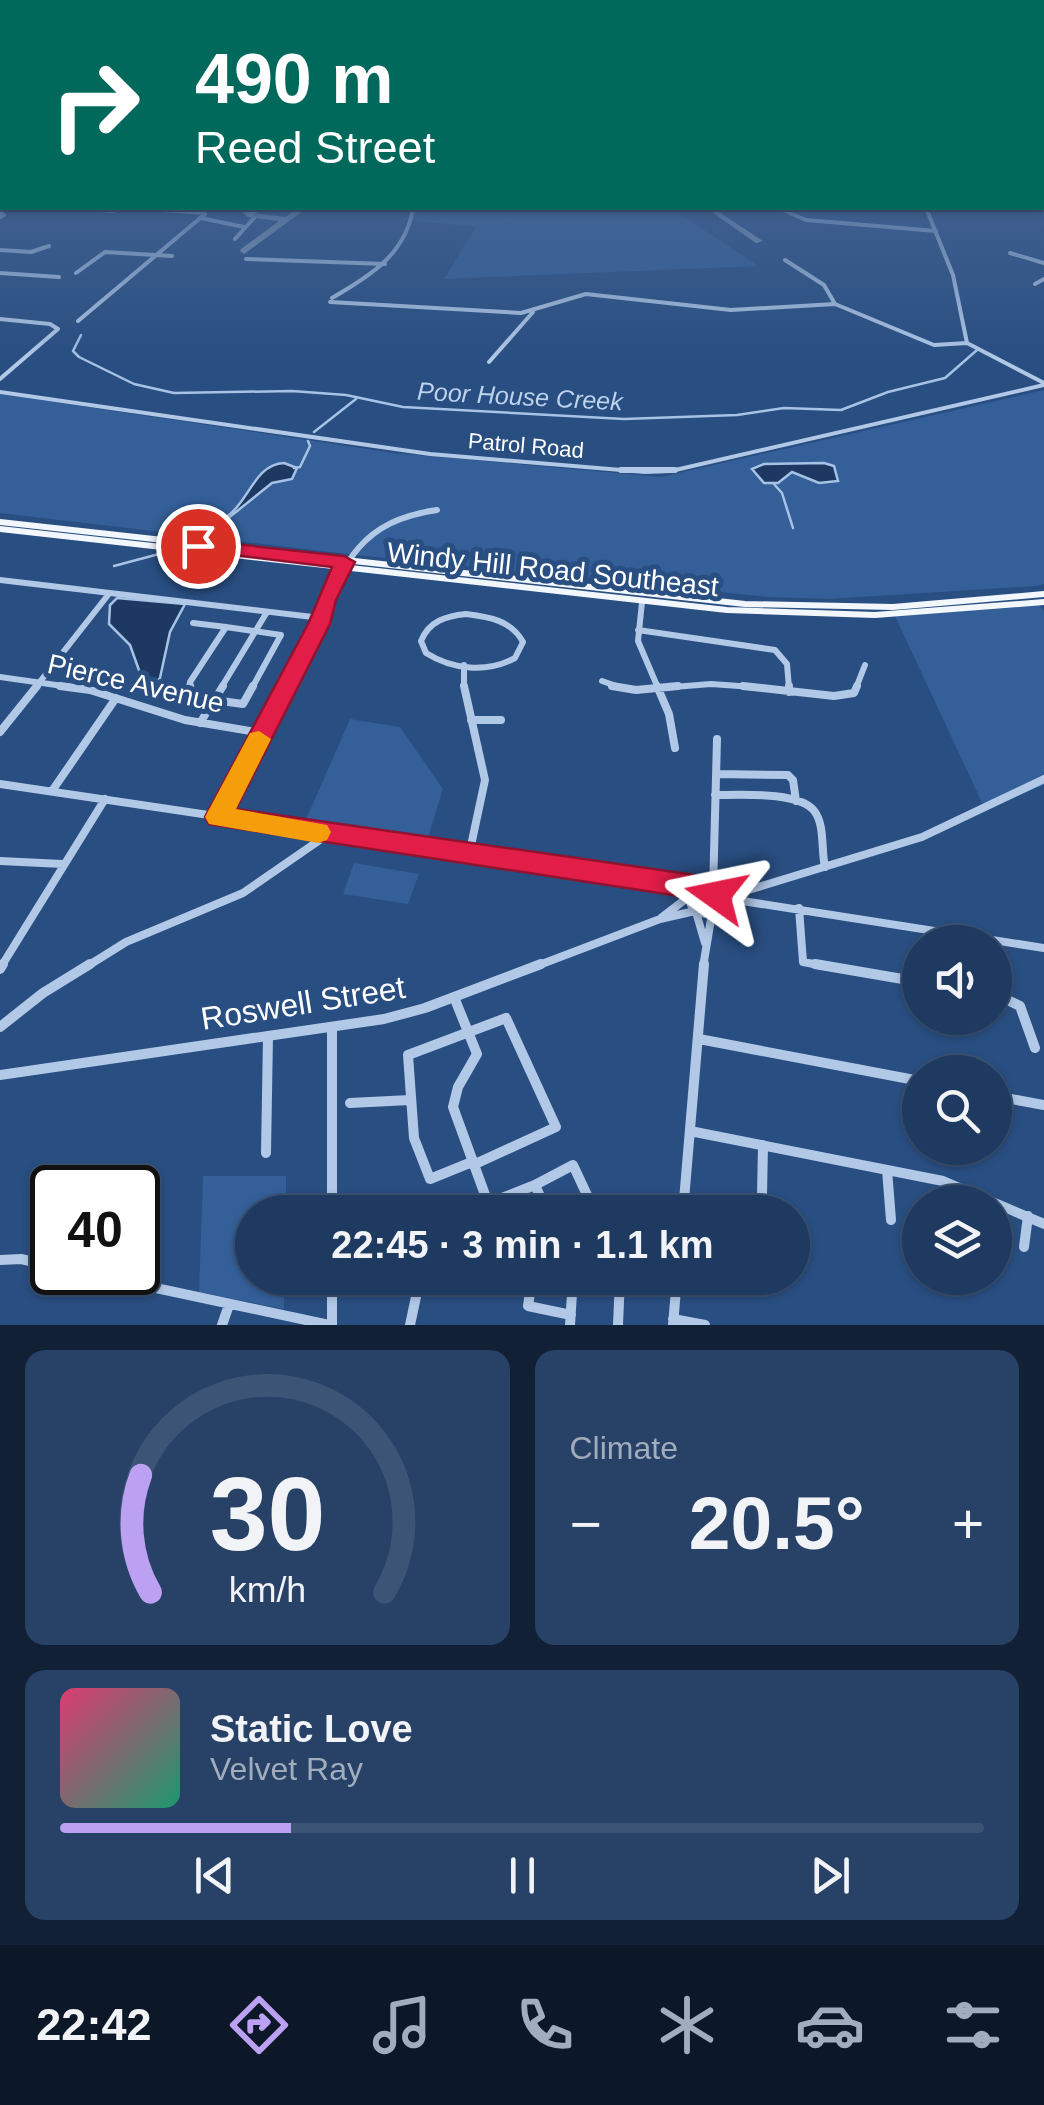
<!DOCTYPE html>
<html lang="en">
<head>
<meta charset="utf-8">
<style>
	:root { --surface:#1f3a61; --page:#274167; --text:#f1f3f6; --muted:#a1adbd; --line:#3c5476; --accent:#bca0f2 }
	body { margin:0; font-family:Helvetica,sans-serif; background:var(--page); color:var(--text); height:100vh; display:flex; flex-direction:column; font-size:38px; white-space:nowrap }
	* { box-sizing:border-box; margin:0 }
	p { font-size:32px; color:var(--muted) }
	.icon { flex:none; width:55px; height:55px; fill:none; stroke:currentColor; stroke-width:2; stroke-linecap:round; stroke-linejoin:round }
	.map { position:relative; height:1325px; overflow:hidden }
	.side { display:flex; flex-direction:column; gap:25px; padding:25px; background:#112035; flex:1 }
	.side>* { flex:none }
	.hud { position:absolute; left:0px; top:0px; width:1045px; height:210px; box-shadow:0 2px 8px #0004,0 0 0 2px var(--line); background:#00695c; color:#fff; overflow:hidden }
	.buttons { position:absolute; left:902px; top:925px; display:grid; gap:20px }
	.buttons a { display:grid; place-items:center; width:110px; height:110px; border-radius:50%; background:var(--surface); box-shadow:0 2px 8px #0004,0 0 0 2px var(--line); font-size:50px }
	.speed { position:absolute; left:30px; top:1165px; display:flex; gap:20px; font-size:50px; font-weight:700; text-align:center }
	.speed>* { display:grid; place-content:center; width:130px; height:130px; border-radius:50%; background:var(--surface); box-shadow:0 2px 8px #0004,0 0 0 2px var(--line); line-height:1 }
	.speed .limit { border:5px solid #111; border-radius:15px; background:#fff; color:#111 }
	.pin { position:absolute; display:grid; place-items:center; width:85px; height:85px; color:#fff; margin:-42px; border:5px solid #fff; border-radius:50%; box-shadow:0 2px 10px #0007 }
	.me { position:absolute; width:110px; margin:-55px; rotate:282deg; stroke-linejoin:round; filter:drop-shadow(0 0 8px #0008) }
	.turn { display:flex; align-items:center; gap:35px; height:210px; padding:0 30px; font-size:45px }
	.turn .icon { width:130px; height:130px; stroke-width:2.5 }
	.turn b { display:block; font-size:70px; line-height:85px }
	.big { font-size:75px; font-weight:700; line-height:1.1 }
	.side .widget { flex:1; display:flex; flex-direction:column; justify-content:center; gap:15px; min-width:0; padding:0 35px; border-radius:20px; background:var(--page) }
	.side .dial { align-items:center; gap:0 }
	.dial svg { height:260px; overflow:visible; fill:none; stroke:var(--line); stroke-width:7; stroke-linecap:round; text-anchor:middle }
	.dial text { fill:var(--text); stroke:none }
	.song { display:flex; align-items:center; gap:30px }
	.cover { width:120px; height:120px; border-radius:15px; background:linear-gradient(135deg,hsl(340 70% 55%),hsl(160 70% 35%)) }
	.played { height:10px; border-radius:5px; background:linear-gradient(90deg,var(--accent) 25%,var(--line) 25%) }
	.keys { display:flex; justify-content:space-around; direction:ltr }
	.heat { display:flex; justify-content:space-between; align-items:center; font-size:55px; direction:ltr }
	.side .tiles { flex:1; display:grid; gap:25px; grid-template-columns:1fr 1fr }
	.widget:last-child { grid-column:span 2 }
	.trip { position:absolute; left:235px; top:1195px; width:575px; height:100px; border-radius:50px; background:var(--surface); box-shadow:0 2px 8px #0004,0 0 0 2px var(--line); font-weight:700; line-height:100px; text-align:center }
	.menu { display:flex; height:160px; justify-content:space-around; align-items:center; background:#0c1727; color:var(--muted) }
	.menu .icon { width:70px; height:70px }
	.menu .active { color:var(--accent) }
	.menu b { font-size:45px; color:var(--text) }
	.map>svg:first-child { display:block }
	.green { fill:#345f98 }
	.water { fill:#1d3962; stroke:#a6c3e6; stroke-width:2.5 }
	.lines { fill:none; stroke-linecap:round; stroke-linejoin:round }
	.stream { stroke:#a6c3e6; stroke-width:2.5 }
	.taxiway { fill:#94a6c0; fill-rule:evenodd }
	.minor-far3 { stroke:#b1c8e6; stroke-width:4 }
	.minor-far2 { stroke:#b1c8e6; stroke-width:6 }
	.minor-far1 { stroke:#b1c8e6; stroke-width:8 }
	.minor { stroke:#b1c8e6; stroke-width:10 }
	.major { stroke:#f2f6fd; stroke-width:6 }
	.route { fill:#e11d48; stroke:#92132f; stroke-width:2.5 }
	.slow { fill:#f59e0b }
	.labels { text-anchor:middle; stroke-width:10; stroke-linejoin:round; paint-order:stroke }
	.far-street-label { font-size:22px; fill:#fff; stroke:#294e81 }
	.far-water-label { font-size:25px; font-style:italic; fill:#bdd2ed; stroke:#294e81 }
	.street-label { font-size:28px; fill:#fff; stroke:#294e81 }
	.near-street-label { font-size:32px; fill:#fff; stroke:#294e81 }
</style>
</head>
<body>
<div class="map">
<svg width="1044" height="1325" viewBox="0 0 1044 1325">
	<rect width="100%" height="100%" fill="#294e81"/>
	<!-- green -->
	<path class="green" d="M418,208H672L758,266L444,279L476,227L405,220Z
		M1044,390V584L1035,586L828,599L768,597L356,555L0,513V394L394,453L661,477Z
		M1039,605L1044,611V785L985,809L895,616Z
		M350,719L400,727L443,789L426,844L304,824Z
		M354,863L419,874L408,904L343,894Z
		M203,1176H286V1212H252V1278H284V1309L199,1292Z"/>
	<!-- water -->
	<path class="water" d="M284,463L297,468L292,479L272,483L216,528H209C216,523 224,519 230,514C249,499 256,464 284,463Z
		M824,463L834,466L838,481L819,483L792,472L778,483H764L752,469L764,464Z
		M117,598L185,604L170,632L160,678L152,687L140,673L130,645L109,624L110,605Z"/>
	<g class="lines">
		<!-- stream -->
		<path class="stream" d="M81,335L73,351L79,357L134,384L174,393L292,391L346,395L403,407L624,419L737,415L784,408L841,410L888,392L945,378L977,350
			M314,432L356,399
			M294,468L300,467L310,446L308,441
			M773,483L782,493L793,528
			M190,536L210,529
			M114,566L159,554"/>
		<!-- taxiway -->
		<path class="taxiway" d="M239,208H246L252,213L285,217L299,208H307L244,254L240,251L241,249L279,221L247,217Z
			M706,208H713L763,241L756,243Z"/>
		<!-- minor-far3 -->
		<path class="minor-far3" d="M76,208L113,211L123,208
			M136,208L204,213
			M778,208L806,220L936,231
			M926,208L953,275L967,343
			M0,213L4,215L0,217
			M249,215L260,208
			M201,218L244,227
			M235,239L254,218
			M0,250L31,252L49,246
			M1010,253L1044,263
			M246,259L385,264
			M785,260L824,285L835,304
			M0,273L59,277
			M76,273L105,252L172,256
			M1035,284L1044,279
			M332,298C370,276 406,254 413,208
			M330,302L521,313L586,294L731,310L835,304L934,345L967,343
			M0,319L50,324L58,329L0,379
			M78,321L205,214
			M967,343L1044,383
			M489,362L533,312
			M0,392L430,454L645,472L671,471L1044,385"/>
		<!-- minor-far2 -->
		<path class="minor-far2" d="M621,470H675
			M0,580L321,618
			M642,602L638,641L658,688
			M466,614C489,617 511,620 523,642L515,658C487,673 453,670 426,653L421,641C429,621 446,616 466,614Z
			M193,623L226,627
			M226,627L281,635L252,688
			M638,630L775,650L787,664L789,688
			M464,665V688
			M0,677L77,688
			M602,681L622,688
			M35,688L108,595
			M191,688L190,682L226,627
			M221,688L267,612
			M286,688C296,668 309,647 318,626C344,562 360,521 437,510
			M661,688L711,684L767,688
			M856,688L865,665"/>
		<!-- minor-far1 -->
		<path class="minor-far1" d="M60,686L90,690L185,720L262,733
			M190,686L191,692L199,698L243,704L253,686
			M464,686L485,780L469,855
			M612,686L636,690L678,686
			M657,686L669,714L675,748
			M743,686L834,696L854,693L857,686
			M789,686V692
			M471,720H501
			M200,723L223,686
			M0,732L37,686
			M716,774L788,775L793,780L796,801
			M0,784L706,889L718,898L715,911L705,914L693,910L688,897L694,889
			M52,791L116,698
			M715,795C738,795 801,791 815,812C825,826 821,851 825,867
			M219,817L287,686
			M0,861L63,864
			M713,892L717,739
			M715,893L745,891L922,837L1044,779
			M736,900L1044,948
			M799,908L803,962L830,967
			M696,912L705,943
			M661,918L687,898
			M1,967L105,799
			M86,967L126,942L243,893L327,835
			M534,967L660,919L695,911
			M703,967L712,913"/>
		<!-- minor -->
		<path class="minor" d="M815,964L920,982
			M0,969L3,964
			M995,994L1020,1006L1035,1048
			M454,997L477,1054L458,1087L453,1107L488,1203
			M0,1027L43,993L90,964
			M332,1028V1212
			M699,1039L920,1081
			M0,1075L384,1019L425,1008L541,964
			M995,1096L1044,1105
			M350,1103L410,1100
			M690,1131L943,1181L1044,1224
			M266,1153L268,1036
			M472,1162L430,1179L414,1138L408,1055L506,1018L556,1127L473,1165
			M887,1170L891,1220
			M535,1185L573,1165L595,1212
			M762,1196L763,1145
			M466,1212L535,1185L547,1212
			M683,1212L704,964
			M1024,1247L1028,1216
			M0,1260L21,1259L52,1266
			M81,1272L329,1325
			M332,1278V1325
			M387,1278L463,1292L466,1278
			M532,1278L528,1306L571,1315
			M574,1280L620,1278
			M673,1319L705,1325
			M222,1325L229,1305
			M410,1325L420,1278
			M570,1325L573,1278
			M618,1325L620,1278
			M673,1325L677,1278"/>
		<!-- major -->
		<path class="major" d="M0,522L745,604L893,607L1044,594
			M0,529L727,610L875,615L1044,602"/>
	</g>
	<!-- sky -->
	<linearGradient id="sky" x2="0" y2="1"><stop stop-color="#172b47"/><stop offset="0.49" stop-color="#436392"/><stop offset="1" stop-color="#436392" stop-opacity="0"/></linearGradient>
	<rect width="1044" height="360" fill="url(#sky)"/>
	<!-- route -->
	<path class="route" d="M198,540L344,556L355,562L336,600L330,624L236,809L702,876L726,887L730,895L726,903L716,907L698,899L209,824L205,817L308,624L332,567L191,550L188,546Z"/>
	<!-- slow -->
	<path class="slow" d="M259,731L271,739L236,809L327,825L331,832L327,840L318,843L209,824L205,817L250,733Z"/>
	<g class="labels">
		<!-- far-street labels -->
		<g class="far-street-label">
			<text transform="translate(526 445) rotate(5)" y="8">Patrol Road</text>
		</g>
		<!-- far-water labels -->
		<g class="far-water-label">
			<text transform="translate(520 396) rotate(3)" y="9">Poor House Creek</text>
		</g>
		<!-- street labels -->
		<g class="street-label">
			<text transform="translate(553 569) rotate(6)" y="10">Windy Hill Road Southeast</text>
			<text transform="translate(136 683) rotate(13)" y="10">Pierce Avenue</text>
		</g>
		<!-- near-street labels -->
		<g class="near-street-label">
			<text transform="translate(303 1003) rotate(-9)" y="11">Roswell Street</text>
		</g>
	</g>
</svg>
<div class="buttons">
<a><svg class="icon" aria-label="sound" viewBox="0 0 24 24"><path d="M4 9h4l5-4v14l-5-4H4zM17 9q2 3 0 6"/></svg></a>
<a><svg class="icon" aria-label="search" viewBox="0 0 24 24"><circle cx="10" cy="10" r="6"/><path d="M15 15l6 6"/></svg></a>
<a><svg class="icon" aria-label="layers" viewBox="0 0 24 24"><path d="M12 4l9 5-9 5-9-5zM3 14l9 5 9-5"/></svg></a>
</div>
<div class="speed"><div class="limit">40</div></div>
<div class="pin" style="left:198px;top:546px;background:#d93025"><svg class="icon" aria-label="arrive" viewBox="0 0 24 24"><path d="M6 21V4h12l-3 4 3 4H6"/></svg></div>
<svg class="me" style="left:716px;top:895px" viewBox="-20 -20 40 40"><path d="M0-17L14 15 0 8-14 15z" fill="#e11d48" stroke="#fff" stroke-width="4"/></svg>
<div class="trip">22:45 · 3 min · 1.1 km</div>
<div class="hud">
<div class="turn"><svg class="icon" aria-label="right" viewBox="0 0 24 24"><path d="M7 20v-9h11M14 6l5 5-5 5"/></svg><div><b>490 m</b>Reed Street</div></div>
</div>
</div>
<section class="side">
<div class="tiles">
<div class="widget dial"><svg viewBox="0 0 100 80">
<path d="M14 69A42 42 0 1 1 86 69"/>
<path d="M14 69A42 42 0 0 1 11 33" stroke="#bca0f2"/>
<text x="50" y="56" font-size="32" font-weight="700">30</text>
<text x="50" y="72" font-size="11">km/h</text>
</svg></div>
<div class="widget"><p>Climate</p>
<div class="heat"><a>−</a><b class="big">20.5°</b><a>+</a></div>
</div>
<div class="widget">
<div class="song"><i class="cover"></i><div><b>Static Love</b><p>Velvet Ray</p></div></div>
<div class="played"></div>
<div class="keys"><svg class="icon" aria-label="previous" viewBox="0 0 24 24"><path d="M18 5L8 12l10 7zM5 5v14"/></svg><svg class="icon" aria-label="pause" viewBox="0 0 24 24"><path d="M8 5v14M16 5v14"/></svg><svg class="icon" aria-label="next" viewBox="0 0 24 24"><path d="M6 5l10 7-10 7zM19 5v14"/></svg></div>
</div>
</div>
</section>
<nav class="menu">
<b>22:42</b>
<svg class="icon active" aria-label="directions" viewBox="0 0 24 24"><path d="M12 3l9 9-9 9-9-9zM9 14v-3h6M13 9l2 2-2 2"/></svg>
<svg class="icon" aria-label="music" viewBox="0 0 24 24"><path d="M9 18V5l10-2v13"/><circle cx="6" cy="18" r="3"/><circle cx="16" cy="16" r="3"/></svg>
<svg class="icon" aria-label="phone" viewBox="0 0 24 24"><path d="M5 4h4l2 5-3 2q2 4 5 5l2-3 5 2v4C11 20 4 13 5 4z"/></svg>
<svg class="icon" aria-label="climate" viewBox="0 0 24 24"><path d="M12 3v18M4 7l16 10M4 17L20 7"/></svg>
<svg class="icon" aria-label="car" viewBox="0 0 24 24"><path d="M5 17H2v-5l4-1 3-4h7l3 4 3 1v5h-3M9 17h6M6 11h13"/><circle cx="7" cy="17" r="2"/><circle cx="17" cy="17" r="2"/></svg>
<svg class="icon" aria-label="filters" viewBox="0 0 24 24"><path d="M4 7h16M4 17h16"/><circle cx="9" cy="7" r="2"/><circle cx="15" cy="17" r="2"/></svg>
</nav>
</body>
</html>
